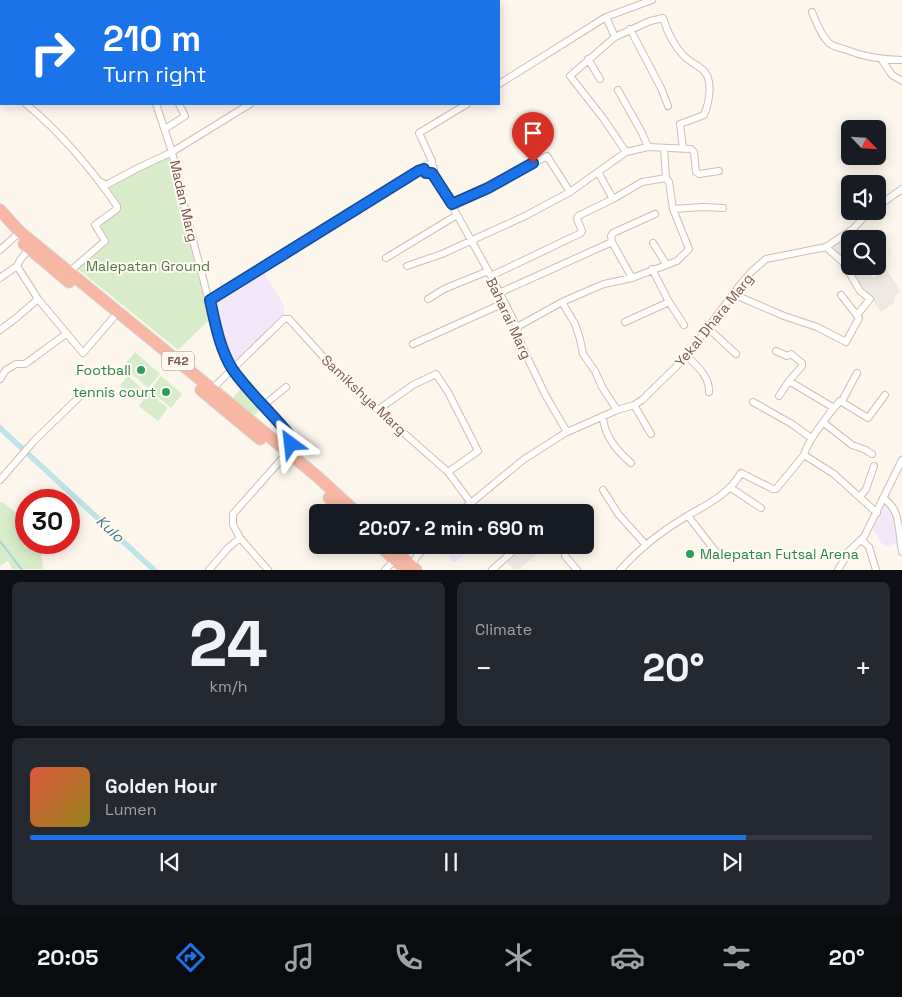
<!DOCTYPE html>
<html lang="en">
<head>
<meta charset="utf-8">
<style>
	:root { --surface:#171b24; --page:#242831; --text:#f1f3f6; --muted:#9ea1a6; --line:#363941; --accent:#1a73e8 }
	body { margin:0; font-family:"Space Grotesk",sans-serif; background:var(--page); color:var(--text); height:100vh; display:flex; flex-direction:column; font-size:19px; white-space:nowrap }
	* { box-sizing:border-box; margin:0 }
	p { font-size:16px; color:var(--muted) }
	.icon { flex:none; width:28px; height:28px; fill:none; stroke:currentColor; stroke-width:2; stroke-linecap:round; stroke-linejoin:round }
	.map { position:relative; height:570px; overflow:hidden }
	.side { display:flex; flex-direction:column; gap:12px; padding:12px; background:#0d0f14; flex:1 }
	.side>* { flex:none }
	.banner { position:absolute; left:0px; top:0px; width:500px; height:105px; box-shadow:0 2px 12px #0003; background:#1a73e8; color:#fff; overflow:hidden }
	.needle { width:32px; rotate:115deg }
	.fabs { position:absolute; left:841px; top:120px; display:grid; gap:10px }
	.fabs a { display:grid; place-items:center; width:45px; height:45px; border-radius:8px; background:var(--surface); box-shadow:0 2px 12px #0003; font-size:25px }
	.speed { position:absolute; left:15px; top:489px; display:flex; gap:10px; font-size:25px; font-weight:700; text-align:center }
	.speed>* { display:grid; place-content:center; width:65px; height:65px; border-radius:50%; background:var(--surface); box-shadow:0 2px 12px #0003; line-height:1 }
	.speed .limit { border:8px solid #d22; background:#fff; color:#111 }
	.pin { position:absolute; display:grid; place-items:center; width:42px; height:42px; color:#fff; margin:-51px -21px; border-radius:50% 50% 50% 0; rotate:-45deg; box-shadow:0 0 5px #0007 }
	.pin .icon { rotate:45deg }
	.me { position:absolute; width:55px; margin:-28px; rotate:330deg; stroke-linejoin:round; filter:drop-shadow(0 0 4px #0008) }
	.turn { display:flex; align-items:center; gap:18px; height:105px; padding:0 20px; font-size:22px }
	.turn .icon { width:65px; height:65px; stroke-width:2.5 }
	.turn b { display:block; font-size:35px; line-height:42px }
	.big { font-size:38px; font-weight:800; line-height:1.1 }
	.side .widget { flex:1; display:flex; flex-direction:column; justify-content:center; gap:8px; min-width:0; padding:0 18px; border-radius:8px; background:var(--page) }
	.side .dial { align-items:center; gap:0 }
	.dial b { font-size:65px; line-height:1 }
	.song { display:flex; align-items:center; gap:15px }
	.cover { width:60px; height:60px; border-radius:8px; background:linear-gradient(135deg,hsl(10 70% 55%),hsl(50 70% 35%)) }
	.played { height:5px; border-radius:2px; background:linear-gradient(90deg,var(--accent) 85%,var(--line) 85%) }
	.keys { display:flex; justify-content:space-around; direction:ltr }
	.heat { display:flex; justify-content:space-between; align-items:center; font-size:28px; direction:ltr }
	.side .tiles { flex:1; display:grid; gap:12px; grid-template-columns:1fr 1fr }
	.widget:last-child { grid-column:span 2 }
	.trip { position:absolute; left:309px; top:504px; width:285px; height:50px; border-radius:8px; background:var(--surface); box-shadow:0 2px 12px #0003; font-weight:800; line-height:50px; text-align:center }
	.dock { display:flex; height:80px; justify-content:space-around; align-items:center; background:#090b0e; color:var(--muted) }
	.dock .icon { width:35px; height:35px }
	.dock .selected { color:var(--accent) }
	.dock b { font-size:22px; color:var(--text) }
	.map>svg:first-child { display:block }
	.industrial { fill:#efe9e4 }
	.education { fill:#f3e8fa }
	.green { fill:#d8ecc9 }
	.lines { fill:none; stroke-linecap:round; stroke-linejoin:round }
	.stream { stroke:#a5d3da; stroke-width:2 }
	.canal { stroke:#bfe3e8; stroke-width:5.5 }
	.street-casing { stroke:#d1beb0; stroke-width:8 }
	.highway-casing { stroke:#dad1cd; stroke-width:13 }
	.street { stroke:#fff; stroke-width:6 }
	.highway { stroke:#f7b7a3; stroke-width:11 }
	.route-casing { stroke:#114b97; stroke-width:12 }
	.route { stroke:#1a73e8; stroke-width:9 }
	.leisure-dot { fill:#2e9e5b; stroke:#fffaf3; stroke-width:2 }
	.labels { text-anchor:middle; stroke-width:4; stroke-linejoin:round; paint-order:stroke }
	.shield { fill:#fffaf3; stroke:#a28b7f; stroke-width:1 }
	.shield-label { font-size:12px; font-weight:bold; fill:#7a5c4d }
	.street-label { font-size:14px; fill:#7a5c4d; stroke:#fffaf3 }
	.park-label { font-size:14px; fill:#537a41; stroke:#fffaf3 }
	.leisure-label { font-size:14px; fill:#27864d; stroke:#fffaf3; text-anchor:end }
	.water-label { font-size:15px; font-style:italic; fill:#437c86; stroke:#fffaf3 }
</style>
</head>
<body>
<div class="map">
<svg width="902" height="570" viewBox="0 0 902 570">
	<rect width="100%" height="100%" fill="#fdf6ec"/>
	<!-- industrial -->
	<path class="industrial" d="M848,234L851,239H850V266H864L873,278L886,269L901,291L895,296L894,303L881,312L872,299L859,286L841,255L829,245Z
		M513,545H549L521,567L522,569H513L507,562L514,556L508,548Z"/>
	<!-- education -->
	<path class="education" d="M264,273L285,307L283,318L233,363L223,342L214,307L217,299Z
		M886,502L894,513L898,541L897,543L888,547L884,546L880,541L873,529Z
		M439,545H479L474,549L472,547L454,563Z"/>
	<!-- green -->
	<path class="green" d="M169,154L176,190L177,199L184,219L210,319L178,350L78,269L109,240L97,222L118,206V200L109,188Z
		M135,352L160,374L148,388L123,366Z
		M128,376L143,390L136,399L120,385Z
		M161,376L182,394L171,408L150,390Z
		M241,388L260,409L253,417L232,399Z
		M149,393L168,408L158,421L139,406Z
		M0,502L4,503L26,522V542L40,543L43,569H12L8,561L0,566Z"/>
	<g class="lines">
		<!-- stream -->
		<path class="stream" d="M0,541L22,570"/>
		<!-- canal -->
		<path class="canal" d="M0,428L154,570"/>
		<defs>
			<path id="street" d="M100,0L101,1
				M196,0L198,1
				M52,1L54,0
				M152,1V0
				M188,1L190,0
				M402,1L404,0
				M812,12C816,21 821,36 829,43C833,46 839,48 844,49C864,57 881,60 902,60
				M606,17L615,37
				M0,29H1
				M630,29L661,88L668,106
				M588,59L600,79
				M882,60L892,75L902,81
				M0,81L1,82
				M499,84L606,17L652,0
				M618,90L642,133L648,147
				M26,104C60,132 92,170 117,206V209L95,225L105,241L69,272
				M156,104L172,152L187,217L218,336L232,369L263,406L291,437V444L288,452L233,514V525L240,538L228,548L209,570
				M165,129L185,116L179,104
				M664,148L666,178
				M626,152L603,118L570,76L615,37L650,21L663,18C667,31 674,46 684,56C690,62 697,65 703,70C714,80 709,103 704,115L680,124L683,149
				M424 169a5 5 0 1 1 10 0a5 5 0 1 1-10 0Z
				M431,165L432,161L419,133L467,104
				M598,172L613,199L642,182L666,178L669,182L673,209L703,207L723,208
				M432,173L451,204L491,276L517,327L518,336L528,359L546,396L567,432
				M101,182L106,185L138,168L172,152L250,104
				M451,204L488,188L547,156L570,192
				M878,206L902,189
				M612,242L611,236L613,233L655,214
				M653,243L666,264
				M826,247L853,229L870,211
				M0,250L20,232
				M386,258L457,215
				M17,266L38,299L83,353L113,318
				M407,266L442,254L525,216L570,192L626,152L648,147L691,149L694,152L696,172L699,174L719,171
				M652,269L669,302L684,325
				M491,276L581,233L582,231L577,219L578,216L613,199
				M0,278L17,266L20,260L29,249
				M499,293L612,242L632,278
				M733,294L784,316L817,327L846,342L859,318L841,295
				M428,299L444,289L488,271
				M209,300L409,176L424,169
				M562,302L575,324L580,339L583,354L595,371L602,387L617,410
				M625,322L669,302
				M517,327L562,302L592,289L604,284L632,278L677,261L689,249L673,209
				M709,329L736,354
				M0,330L16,318L38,299
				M413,344L504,303
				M776,351L787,356L791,354L802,363V366L789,381L834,408
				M687,356C697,366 710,377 709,392
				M0,379L6,370L16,364H25L66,334
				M212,389L284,319H289L346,382L448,472L471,503
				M779,396L789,381
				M842,401L857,373
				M753,402L792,424L811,438
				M634,405L651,434
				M263,406L286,387
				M379,409L413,385L436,374L448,392L478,451L448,472
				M603,417C604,436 617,451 631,463
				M824,423L852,445L866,450L872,454
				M804,455L834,474L877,513
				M0,480L34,441L78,398
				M731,488L761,508
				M603,490L619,515L646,545
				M860,497L866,489L874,466
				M883,498C902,510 898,533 902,552
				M460,512L523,460L565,433L617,410L634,405L642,400L687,356L739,286L751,272L766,259L826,247L843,262L860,291L870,299L857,315
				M688,516L716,552
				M240,538L268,570
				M862,540L869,547L876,570
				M565,556L577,570
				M410,568L417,556L428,545
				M385,570L395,560
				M492,570L511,553
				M620,570C639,549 663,530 687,516C708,504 729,494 741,473L773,489H776L804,455C806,443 831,411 840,401L868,418L885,395
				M838,570L849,551L864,537L902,460"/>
			<path id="highway" d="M0,210L20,232L223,398L319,478L356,512
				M24,244L69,282
				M201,390L260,439
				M329,498L344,512
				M379,545L406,570
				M402,557L416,570"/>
		</defs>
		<!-- street casing -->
		<use href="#street" class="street-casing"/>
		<!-- highway casing -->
		<use href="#highway" class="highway-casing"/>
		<!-- street -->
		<use href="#street" class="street"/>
		<!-- highway -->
		<use href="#highway" class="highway"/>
	</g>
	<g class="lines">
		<defs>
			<path id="route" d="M291,444V437C273,414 250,394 233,370C220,350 215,323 210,300L418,171L424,169L426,173H432L452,204L488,188L533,163"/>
		</defs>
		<!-- route casing -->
		<use href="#route" class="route-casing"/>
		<!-- route -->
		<use href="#route" class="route"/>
	</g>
	<!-- markers -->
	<g class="leisure-dot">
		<circle cx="141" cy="370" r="5"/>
		<circle cx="166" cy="392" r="5"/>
		<circle cx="690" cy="554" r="5"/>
	</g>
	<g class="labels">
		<!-- shield labels -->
		<rect class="shield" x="162" y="351.5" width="32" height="19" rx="4"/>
		<g class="shield-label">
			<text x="178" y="365">F42</text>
		</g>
		<!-- street labels -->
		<g class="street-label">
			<text transform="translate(184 201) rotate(77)" y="5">Madan Marg</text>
			<text transform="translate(509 318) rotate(65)" y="5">Baharai Marg</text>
			<text transform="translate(714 320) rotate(-51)" y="5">Yekal Dhara Marg</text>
			<text transform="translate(364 395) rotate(43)" y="5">Samikshya Marg</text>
		</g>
		<!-- park labels -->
		<g class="park-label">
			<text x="148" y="271">Malepatan Ground</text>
		</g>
		<!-- leisure labels -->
		<g class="leisure-label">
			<text x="131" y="375">Football</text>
			<text x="156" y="397">tennis court</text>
			<text x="700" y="559" text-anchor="start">Malepatan Futsal Arena</text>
		</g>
		<!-- water labels -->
		<g class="water-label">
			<text transform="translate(110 529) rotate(43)" y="5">Kulo</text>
		</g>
	</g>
</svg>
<div class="fabs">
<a><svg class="needle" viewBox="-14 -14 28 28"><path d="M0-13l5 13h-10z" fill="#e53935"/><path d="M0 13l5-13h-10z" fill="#9ea1a6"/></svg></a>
<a><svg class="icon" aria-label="sound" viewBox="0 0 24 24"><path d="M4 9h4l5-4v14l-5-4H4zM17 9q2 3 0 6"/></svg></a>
<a><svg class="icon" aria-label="search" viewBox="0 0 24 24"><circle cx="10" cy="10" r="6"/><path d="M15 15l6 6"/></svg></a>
</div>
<div class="speed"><div class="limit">30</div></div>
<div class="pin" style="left:533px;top:163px;background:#d93025"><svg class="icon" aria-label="arrive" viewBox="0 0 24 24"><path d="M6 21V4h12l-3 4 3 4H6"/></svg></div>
<svg class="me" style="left:291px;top:444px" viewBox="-20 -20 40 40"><path d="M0-17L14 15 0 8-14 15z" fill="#1a73e8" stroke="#fff" stroke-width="4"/></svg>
<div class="trip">20:07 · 2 min · 690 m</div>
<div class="banner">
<div class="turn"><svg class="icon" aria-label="right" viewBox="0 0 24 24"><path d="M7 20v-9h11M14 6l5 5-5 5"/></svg><div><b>210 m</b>Turn right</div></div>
</div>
</div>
<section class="side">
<div class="tiles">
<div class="widget dial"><b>24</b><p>km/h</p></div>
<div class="widget"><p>Climate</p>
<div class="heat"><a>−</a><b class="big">20°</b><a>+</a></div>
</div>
<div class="widget">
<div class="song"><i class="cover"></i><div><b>Golden Hour</b><p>Lumen</p></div></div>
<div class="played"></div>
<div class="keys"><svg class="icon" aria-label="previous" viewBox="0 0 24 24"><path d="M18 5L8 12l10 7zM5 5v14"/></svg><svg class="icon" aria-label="pause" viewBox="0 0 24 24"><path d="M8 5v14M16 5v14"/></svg><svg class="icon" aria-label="next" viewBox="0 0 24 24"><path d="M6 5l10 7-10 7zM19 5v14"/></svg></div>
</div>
</div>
</section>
<nav class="dock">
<b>20:05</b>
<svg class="icon selected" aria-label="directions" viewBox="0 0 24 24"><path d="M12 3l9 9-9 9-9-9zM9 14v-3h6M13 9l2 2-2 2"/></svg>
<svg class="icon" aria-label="music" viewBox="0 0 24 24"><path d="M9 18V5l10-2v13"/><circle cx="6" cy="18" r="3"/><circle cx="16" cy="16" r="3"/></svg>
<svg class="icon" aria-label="phone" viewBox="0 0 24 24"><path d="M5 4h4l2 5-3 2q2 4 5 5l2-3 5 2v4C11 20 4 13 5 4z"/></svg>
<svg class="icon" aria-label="climate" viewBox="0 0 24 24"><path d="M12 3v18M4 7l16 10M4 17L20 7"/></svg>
<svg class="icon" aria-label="car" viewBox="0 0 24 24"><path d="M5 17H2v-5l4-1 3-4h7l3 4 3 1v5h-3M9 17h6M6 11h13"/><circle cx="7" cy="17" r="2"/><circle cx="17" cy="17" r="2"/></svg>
<svg class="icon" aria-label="filters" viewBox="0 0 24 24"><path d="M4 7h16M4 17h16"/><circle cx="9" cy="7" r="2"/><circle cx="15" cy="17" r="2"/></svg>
<b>20°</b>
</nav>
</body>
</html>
